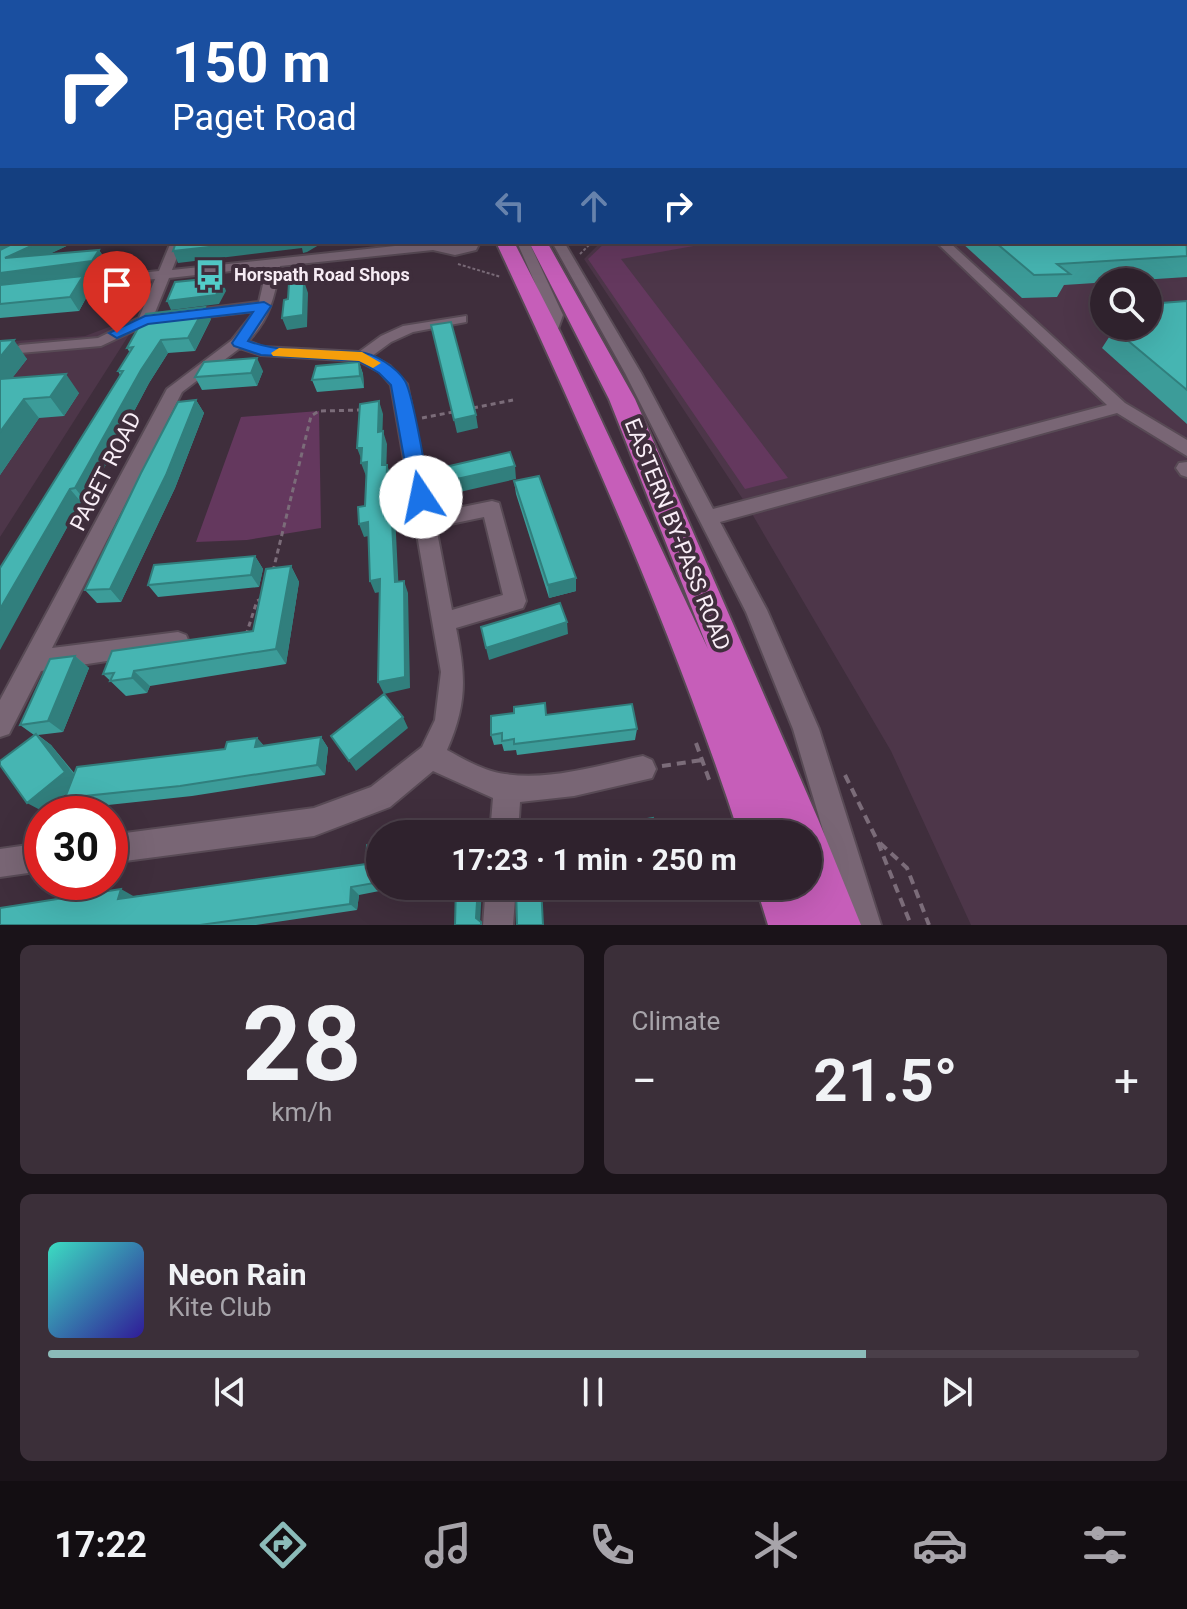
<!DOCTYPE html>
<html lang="en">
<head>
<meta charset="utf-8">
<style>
	:root { --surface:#2f222d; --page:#3b2f39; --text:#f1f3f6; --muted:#a7a4aa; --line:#4a3f49; --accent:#8bbbb9 }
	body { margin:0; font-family:Roboto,sans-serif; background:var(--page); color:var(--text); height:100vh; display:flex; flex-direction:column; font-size:30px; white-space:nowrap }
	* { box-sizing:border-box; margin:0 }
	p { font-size:26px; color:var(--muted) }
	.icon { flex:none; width:44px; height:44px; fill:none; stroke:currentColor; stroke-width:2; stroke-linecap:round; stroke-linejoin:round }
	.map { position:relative; height:925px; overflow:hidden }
	.drawer { display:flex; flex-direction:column; gap:20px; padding:20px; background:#1a1319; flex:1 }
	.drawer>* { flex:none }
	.banner { position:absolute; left:0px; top:0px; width:1188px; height:244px; box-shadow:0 8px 32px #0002,0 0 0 2px var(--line); background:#1a4fa0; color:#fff; overflow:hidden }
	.tools { position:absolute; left:1090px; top:268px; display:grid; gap:16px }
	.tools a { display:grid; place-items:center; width:72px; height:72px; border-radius:50%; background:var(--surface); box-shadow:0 8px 32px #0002,0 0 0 2px var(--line); font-size:40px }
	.speed { position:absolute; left:24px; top:796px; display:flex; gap:16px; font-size:40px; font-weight:700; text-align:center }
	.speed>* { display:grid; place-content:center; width:104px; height:104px; border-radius:50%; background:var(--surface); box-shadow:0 8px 32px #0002,0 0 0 2px var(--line); line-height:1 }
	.speed .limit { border:12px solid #d22; background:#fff; color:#111 }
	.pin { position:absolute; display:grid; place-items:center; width:68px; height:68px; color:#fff; margin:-82px -34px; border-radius:50% 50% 50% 0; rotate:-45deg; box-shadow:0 0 8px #0007 }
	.pin .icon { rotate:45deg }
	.me { position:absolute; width:88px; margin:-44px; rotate:349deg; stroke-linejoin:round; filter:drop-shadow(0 0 6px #0008) }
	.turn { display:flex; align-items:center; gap:28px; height:168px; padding:0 40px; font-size:36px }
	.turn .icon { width:104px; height:104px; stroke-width:2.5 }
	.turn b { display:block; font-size:56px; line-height:68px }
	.lanes { display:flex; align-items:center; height:76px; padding:0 40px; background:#0003; justify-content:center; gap:40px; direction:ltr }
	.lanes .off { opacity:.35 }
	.big { font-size:60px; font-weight:700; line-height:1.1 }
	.drawer .tile { flex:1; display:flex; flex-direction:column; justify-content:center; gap:12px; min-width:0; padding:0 28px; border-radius:12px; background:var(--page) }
	.drawer .dial { align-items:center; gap:0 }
	.dial b { font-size:104px; line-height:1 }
	.song { display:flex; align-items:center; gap:24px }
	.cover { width:96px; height:96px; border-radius:12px; background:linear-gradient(135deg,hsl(170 70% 55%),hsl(250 70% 35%)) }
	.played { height:8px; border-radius:4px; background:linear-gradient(90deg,var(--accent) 75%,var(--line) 75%) }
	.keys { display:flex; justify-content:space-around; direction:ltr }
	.heat { display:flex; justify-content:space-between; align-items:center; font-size:44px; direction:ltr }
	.drawer .tiles { flex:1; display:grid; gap:20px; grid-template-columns:1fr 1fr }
	.tile:last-child { grid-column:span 2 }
	.trip { position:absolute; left:366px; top:820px; width:456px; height:80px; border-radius:40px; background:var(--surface); box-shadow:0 8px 32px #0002,0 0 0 2px var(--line); font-weight:700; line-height:80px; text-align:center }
	.dock { display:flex; height:128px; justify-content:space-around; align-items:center; background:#130e12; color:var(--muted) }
	.dock .icon { width:56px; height:56px }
	.dock .on { color:var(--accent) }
	.dock b { font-size:36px; color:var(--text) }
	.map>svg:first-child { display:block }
	.built { fill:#4d3649; fill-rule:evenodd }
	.green { fill:#64385e }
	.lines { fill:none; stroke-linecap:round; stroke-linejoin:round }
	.minor-casing { stroke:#584a55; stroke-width:4 }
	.highway-casing { stroke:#584a55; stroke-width:4 }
	.path-far2 { stroke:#7b6c79; stroke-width:2; stroke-dasharray:3 2; stroke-linecap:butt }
	.path-far1 { stroke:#7b6c79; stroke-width:3; stroke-dasharray:5 4; stroke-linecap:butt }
	.path { stroke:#7b6c79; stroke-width:4; stroke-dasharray:9 6; stroke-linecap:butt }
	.minor { fill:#796675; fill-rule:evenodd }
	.highway { fill:#c65eb9; fill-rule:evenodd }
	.wall { fill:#3c9c99 }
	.shaded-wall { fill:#317f7d }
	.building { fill:#46b5b2; stroke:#317f7d; stroke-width:2 }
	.route { fill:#1a73e8; stroke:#114b97; stroke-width:2 }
	.slow { fill:#f59e0b }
	.labels { text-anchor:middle; stroke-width:8; stroke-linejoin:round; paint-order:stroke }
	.far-poi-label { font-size:18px; font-weight:bold; fill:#f9eef7; stroke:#3f2e3c; text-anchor:start }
	.street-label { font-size:22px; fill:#f9eef7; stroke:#3f2e3c }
</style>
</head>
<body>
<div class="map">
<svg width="1187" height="925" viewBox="0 0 1187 925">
	<rect width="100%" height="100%" fill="#3f2e3c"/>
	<!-- built -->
	<path class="built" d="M1187,238V925H971L891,751L748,507L584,259L601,242H1186ZM1104,282H1148V326H1104Z
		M125,321L132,330L0,537V342L85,336Z"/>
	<!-- green -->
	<path class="green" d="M606,242H716L621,259L788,478L745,489L588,259Z
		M319,411L321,528L247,540L196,542L241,417Z"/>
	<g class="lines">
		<defs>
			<path id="minor" d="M1186,135H1187V141H1186Z
				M171,242H183L172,270L432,242H449L446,245C459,248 467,242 480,242L476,250L455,255L433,250L280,266C275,295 270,319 248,341L263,347L359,352L381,336L403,326L466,316V322L413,332L391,342L372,356L390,366L407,384L433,513L492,501L499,503L526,601L523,608L456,628C466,677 467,704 447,750C465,760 484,771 505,774C550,781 600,765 643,756L652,760L656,769L652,778L574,796L520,802L518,834H490L493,798L433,771L390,807L314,836L110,863V835L314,808L371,787L422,747L435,720L441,672L391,385L380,372L359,361L261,355L240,348L182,392L52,648L178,632L186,635L189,642L186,649L41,671L9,734L0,737V700L167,389L232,340L255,311L148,324L101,346L20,353L13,349L20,345L98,338L139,318L155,279L62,289L55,285L62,281L159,271ZM267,267L259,302L154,315L169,278ZM484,517L503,595L452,610L436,527Z
				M517,242H529L563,315L555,337L550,338L543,334L549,315Z
				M552,242H564L641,373L713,509L1107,405L936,242H949L1125,403L1187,440V456L1117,413L720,522L767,610L819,729L881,925H851L793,729L746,612L625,373Z
				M1187,462V477L1181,475L1176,468L1179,463Z
				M42,843V871L0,877V849Z
				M486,886H516L513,925H483Z"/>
			<path id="highway" d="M496,242H514L561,334L708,649L609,399L529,242H547L635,399L818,819L861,925H768L756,886H808V834H739C674,634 585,433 496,242Z"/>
		</defs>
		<!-- minor casing -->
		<use href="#minor" class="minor-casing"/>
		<!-- highway casing -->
		<use href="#highway" class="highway-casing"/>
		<!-- path-far2 -->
		<path class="path-far2" d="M580,254L592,242
			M458,264L501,277"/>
		<!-- path-far1 -->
		<path class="path-far1" d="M473,408L513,400
			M422,418L453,412
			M273,571L311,416L319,411L362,410
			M246,635L257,601L261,599"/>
		<!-- path -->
		<path class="path" d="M696,743L711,785
			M662,766L702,760
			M845,775L877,840L911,925
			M880,843L907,868L929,925"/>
		<!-- minor -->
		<use href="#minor" class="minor"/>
		<!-- highway -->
		<use href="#highway" class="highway"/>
	</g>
	<!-- wall -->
	<path class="wall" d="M0,105H2V205H0Z
		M0,223L2,242H75L49,254L99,250L107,262L100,274L83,276L91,289L79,311L0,318Z
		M1187,229V277L1064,285L1057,297L1022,298L961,242H1186Z
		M1187,301V424L1102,348L1113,331L1107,326H1148Z
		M211,319L195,351L168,353L149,383L86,502H81L13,625L0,568L120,375L118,371L130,353L127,348Z
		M0,341L27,359L12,378L79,393L64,416L39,418L0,475Z
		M359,362L363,374L364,388L317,392L312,380Z
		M263,371L257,386L202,390L195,377Z
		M196,400L204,413L175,488L121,602L97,603L85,590Z
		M514,481L576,578V591L549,598L516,494Z
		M255,556L263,569L259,587L158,597L148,585Z
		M291,566L299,582L286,664L150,686L147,693L126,696L103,674L253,631Z
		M75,656L89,668L63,732L38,735L51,745L75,774L225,749L257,738L264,746L321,737L328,748L325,775L192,796L80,808L65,798L67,793L44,812L34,735L20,725Z
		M546,715L637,729L635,740L517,755L516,750L504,751L502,744L494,745L491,735Z
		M380,843V886H405L359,895L357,910L256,925H0L135,896L366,864Z"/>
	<!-- shaded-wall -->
	<path class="shaded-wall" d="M0,235H2V242H22L0,252Z
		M40,242H75L14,271L5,258Z
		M254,242H324L307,252L303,253L302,248L178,263L173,251Z
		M99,250L107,262L100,274L84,276L91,289L79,311L70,297L0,288V273Z
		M216,278L219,286L223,282L226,291L219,304L171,310L167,301L214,283Z
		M304,281L308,293L307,327L287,330L282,318Z
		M205,307L211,319L195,351L188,338Z
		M14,340L27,359L0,394V357Z
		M161,340L168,353L149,383L86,502L75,488L141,370Z
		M257,358L263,371L257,386L251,373Z
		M359,362L363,374L364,388L360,376Z
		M66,374L79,393L64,416L50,397Z
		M24,399L39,418L0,475V432Z
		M196,400L204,413L175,488L121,602L110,589Z
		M379,401L383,414L382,445L378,432Z
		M476,415L478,428L457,433L454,420Z
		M383,431L387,444L386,478L382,465Z
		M357,448H362V461Z
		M367,462L366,476L361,463Z
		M387,465L392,478L391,502L395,514L399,595L395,582L386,502Z
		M515,466L516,479L451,494L448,481Z
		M70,489L81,502L0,650V609Z
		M368,522L373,535L364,537L359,524Z
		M255,556L263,569L259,587L251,575Z
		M291,566L299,582L286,664L276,649Z
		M576,578V591L549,598L548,585Z
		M380,579L385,591L375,593L370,581Z
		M404,581L408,593L410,688L384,694L378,682Z
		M567,622L568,634L489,660L486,648Z
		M75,656L89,668L63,732L48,721Z
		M134,671L150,686L147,693L132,678Z
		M403,717L408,728L356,771L349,761Z
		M36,734L51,745L80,782L44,812L27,803Z
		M321,737L328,748L325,775L317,765Z
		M257,738L266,748L255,747Z
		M478,886H482L480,925L476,918Z
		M351,887L359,895L357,910L350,904Z
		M121,889L135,897L118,899Z"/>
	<!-- building -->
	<path class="building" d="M0,105H2V193L0,194Z
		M2,222V235H0V223Z
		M1186,229L1187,256L1057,264L1070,274L1034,275L995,242H1186Z
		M16,242H40L5,258L99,250L92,261L0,273V250Z
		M176,242H254L173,251Z
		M83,276L70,297L0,304V285Z
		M216,278L214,283L223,282L216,295L167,301L175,282Z
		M304,281L303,315L282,318L284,300L288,299L289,283Z
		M1187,301V390L1114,329L1148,326V304Z
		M205,307L188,338L161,340L141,370L75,488L70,489L0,609V568L123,371H118L133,347L127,348L146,314Z
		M451,322L476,415L454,420L431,325Z
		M14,340L0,357V341Z
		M257,358L251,373L195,377L204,362Z
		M359,362L360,376L312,380L316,366Z
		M66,374L50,397L24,399L0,432V379Z
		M196,400L166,475L110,589L85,590L141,473L178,402Z
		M379,401L378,432L383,431L382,465H387L386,502L391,501L395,582L404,581L405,677L378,682L380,579L370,581L368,522L359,524L358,507L365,506L367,462L361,463L362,448H357L360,404Z
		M510,452L515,466L448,481L445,467Z
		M539,476L576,578L548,585L514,481Z
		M255,556L251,575L148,585L154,565Z
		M291,566L276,649L134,671L132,678L110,681L114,673L103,674L112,651L253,631L266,569Z
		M560,603L567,622L486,648L481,627Z
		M75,656L48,721L20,725L50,659Z
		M384,694L403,717L349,761L331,736Z
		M545,703L546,715L632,704L637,729L514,744V739L502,741V733L491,735V716L514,713V707Z
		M36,734L65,772L27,803L0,765V761Z
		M321,737L317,765L180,786L65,798L77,767L225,749L227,742L257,738L255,747Z
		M653,818L656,834H564Z
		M450,831V834H431Z
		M380,843V882L351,887L350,904L200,925H0V908L121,889L118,899L366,864L367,845Z
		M456,886H478L476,918L481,922V925H455Z
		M516,886H541L543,925H517Z"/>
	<!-- sky -->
	<linearGradient id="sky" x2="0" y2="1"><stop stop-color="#231921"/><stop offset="0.45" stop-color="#524c61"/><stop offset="1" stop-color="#524c61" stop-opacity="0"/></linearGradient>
	<rect width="1187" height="235" fill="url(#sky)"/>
	<!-- route -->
	<path class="route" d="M264,302L271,306L248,341C284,354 321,350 359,352C375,353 397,368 405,381C414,396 426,475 430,497L427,502L421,504L411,497L391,385L379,373L359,361L261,355L234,346L232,343L253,312L148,324L117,338L109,333L145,316Z"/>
	<!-- slow -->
	<path class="slow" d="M279,348L362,352L381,363L373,368L359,361L273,356L271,353Z"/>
	<!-- icons -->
	<defs>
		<symbol id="bus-bare" viewBox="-9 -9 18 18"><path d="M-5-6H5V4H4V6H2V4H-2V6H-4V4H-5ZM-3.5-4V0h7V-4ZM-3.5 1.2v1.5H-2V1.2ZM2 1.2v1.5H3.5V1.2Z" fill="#53cdca" stroke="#3f2e3c" stroke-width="2.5" paint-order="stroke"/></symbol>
	</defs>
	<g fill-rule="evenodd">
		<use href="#bus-bare" x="188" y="253" width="44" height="44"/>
	</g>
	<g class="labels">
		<!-- far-poi labels -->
		<g class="far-poi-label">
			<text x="234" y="281">Horspath Road Shops</text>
		</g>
		<!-- street labels -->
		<g class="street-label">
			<text transform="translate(105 471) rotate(-63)" y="8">PAGET ROAD</text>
			<text transform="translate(678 534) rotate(68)" y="8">EASTERN BY-PASS ROAD</text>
		</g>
	</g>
</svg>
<div class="tools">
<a><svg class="icon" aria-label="search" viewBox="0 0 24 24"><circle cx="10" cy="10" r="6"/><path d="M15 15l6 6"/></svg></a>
</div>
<div class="speed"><div class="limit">30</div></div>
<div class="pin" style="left:117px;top:333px;background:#d93025"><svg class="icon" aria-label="arrive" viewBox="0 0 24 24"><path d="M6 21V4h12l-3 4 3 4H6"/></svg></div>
<svg class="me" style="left:421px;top:497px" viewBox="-20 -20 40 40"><circle r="19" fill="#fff"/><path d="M0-13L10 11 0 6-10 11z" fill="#1a73e8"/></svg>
<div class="trip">17:23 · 1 min · 250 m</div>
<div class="banner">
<div class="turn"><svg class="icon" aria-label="right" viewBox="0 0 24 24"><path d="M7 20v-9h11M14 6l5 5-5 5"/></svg><div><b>150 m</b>Paget Road</div></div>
<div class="lanes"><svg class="icon off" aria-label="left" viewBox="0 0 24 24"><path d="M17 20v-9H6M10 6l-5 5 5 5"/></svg><svg class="icon off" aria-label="ahead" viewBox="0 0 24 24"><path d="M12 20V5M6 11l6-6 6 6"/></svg><svg class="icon" aria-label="right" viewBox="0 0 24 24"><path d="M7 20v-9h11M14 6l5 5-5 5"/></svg></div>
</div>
</div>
<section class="drawer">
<div class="tiles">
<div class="tile dial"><b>28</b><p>km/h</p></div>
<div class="tile"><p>Climate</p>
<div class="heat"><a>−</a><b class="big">21.5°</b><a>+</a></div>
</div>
<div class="tile">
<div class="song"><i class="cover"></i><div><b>Neon Rain</b><p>Kite Club</p></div></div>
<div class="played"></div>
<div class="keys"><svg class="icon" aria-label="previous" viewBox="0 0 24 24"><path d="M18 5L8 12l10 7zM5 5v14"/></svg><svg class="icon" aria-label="pause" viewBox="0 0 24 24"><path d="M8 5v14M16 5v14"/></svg><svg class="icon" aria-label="next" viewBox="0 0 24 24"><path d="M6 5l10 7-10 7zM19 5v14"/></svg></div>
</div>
</div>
</section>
<nav class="dock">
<b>17:22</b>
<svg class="icon on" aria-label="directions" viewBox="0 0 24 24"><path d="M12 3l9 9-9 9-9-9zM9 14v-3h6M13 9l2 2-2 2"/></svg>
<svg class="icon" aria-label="music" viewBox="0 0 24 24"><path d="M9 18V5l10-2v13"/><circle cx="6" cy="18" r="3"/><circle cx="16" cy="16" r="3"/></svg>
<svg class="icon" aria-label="phone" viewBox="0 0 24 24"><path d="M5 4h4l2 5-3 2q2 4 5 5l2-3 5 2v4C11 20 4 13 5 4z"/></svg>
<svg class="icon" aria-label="climate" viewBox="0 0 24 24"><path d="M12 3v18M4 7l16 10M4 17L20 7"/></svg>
<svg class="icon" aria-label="car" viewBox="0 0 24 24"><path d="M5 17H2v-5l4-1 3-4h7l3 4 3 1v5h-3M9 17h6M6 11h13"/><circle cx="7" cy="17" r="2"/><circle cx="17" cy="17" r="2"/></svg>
<svg class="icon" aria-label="filters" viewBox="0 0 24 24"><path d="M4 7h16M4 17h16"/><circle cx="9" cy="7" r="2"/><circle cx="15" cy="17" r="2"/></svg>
</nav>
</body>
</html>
